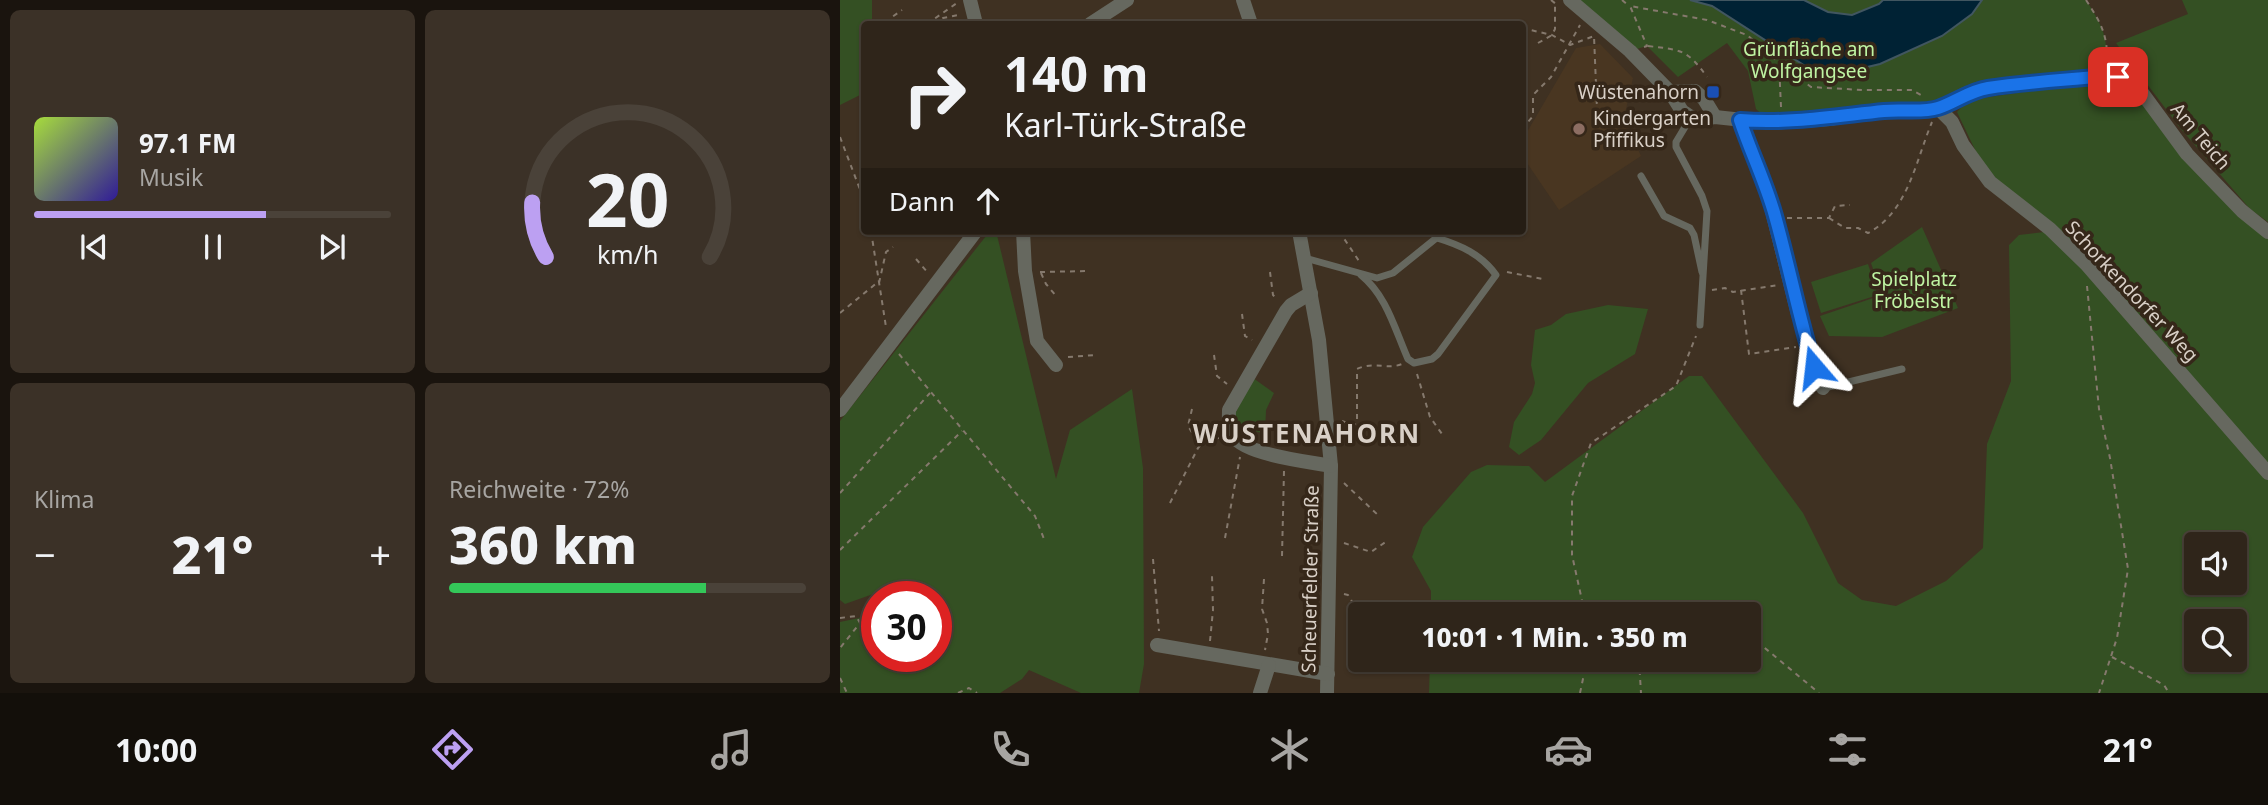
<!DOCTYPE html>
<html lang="de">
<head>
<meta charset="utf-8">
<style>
	body { margin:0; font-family:"Noto Sans",sans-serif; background:#3b3127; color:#f1f3f6; height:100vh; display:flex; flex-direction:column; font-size:26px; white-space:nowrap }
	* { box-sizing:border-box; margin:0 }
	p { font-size:23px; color:#a7a5a2 }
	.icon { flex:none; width:38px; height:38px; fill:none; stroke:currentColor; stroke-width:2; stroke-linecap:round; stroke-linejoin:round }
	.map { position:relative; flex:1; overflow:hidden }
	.sheet { display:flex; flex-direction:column; gap:10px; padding:10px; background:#1a140e; width:840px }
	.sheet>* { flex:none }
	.hud { position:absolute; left:21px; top:21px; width:665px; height:214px; border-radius:7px; box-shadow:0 2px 5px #0004,0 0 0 2px #4a4239; background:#2f251a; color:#f1f3f6; overflow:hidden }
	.fabs { position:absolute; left:1344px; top:532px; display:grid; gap:14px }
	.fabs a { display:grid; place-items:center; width:63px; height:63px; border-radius:7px; background:#2f251a; box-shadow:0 2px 5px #0004,0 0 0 2px #4a4239; font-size:35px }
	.speed { position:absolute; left:21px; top:581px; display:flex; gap:14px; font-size:35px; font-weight:700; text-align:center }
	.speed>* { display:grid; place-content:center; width:91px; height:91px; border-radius:50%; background:#2f251a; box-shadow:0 2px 5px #0004,0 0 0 2px #4a4239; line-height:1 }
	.speed .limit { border:10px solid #d22; background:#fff; color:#111 }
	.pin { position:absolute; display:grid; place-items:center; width:60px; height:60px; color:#fff; margin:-30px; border-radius:14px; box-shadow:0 4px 10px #0006 }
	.me { position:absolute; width:77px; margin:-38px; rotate:343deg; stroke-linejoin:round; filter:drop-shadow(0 0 5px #0008) }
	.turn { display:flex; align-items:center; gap:24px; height:147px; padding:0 28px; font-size:32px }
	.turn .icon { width:91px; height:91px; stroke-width:2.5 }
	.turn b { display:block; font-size:49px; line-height:60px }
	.then { display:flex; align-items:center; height:66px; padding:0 28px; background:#0003; gap:14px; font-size:26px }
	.big { font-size:52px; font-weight:800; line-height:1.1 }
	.sheet .widget { flex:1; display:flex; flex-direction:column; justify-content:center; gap:10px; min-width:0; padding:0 24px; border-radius:10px; background:#3b3127 }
	.sheet .dial { align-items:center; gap:0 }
	.dial svg { height:182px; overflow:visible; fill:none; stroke:#4a4239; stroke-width:7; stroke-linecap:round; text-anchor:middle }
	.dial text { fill:#f1f3f6; stroke:none }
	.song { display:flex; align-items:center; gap:21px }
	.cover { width:84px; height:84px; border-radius:10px; background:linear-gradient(135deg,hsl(80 70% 55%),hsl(250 70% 35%)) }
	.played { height:7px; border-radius:4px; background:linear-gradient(90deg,#bca0f2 65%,#4a4239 65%) }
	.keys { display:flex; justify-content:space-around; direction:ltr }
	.heat { display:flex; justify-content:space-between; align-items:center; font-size:38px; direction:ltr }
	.charge { height:10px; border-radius:5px; background:linear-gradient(90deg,#34c759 72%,#4a4239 0) }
	.sheet .tiles { flex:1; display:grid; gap:10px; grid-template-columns:repeat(2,1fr) }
	.trip { position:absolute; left:508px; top:602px; width:413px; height:70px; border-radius:7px; background:#2f251a; box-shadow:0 2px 5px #0004,0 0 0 2px #4a4239; font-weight:800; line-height:70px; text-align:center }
	.tab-bar { display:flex; height:112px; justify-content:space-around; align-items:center; background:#130f0a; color:#a7a5a2 }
	.tab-bar .icon { width:49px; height:49px }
	.tab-bar .on { color:#bca0f2 }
	.tab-bar b { font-size:32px; color:#f1f3f6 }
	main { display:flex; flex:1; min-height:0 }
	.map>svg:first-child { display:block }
</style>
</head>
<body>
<main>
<section class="sheet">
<div class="tiles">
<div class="widget">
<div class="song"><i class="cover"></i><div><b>97.1 FM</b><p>Musik</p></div></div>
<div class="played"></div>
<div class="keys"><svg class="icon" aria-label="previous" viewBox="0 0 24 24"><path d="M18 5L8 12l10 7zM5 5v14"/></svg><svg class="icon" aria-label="pause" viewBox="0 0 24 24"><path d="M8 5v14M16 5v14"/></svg><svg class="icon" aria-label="next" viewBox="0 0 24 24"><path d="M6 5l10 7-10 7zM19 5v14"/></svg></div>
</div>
<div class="widget dial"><svg viewBox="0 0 100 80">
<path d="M14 69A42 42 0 1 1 86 69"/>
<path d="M14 69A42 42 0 0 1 8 45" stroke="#bca0f2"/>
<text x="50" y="56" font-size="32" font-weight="700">20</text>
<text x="50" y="72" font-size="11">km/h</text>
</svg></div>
<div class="widget"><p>Klima</p>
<div class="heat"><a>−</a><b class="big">21°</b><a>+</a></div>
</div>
<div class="widget"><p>Reichweite · 72%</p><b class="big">360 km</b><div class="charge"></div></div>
</div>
</section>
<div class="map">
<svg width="1428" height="693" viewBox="0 0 1428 693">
	<rect width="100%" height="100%" fill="#3f3122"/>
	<polygon fill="#493621" points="760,44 793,78 784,118 801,156 719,210 683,157 683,139 736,48"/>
	<g fill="#345023" fill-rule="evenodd">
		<polygon points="0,0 32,0 32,24 24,24 24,93 0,105"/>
		<path d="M730 0H1246C1266 31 1268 39 1266 76L1145 88 1098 108 931 123 916 109 908 71 887 43 838 77 807 46 790 51Z"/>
		<polygon points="1342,0 1428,0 1428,222 1410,209 1341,129 1276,43 1348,14"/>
		<polygon points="1259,81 1289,88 1400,215 1428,239 1428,465 1162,186 1139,158 1117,112 1128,100"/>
		<polygon points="1082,227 1118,308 1042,337 989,336 980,316 1042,295 1031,263"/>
		<polygon points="150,231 156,231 216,479 230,430 292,389 303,468 304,664 299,693 241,693 189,670 182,679 160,693 0,693 0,622 19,618 37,602 37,656 96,656 96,597 43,597 53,587 5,604 0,600 0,421"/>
		<path d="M1204 232 1242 264 1428 473V693H589L590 660H908V614H591V591L572 557 583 527 631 472 647 465 689 466 705 482 849 376H862L963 513 998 583 1022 600 1056 606 1106 581 1143 548 1147 444 1171 381 1169 245 1179 235ZM1356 544H1395V583H1356ZM1356 621H1395V660H1356Z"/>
		<polygon points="1028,264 1038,295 981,313 971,282"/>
		<polygon points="768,305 808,309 795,354 748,383 701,440 679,455 669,447 674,422 692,394 695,383 691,365 695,330 711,325 726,314"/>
		<polygon points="413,378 434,393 426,410 425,434 398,426 394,416"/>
	</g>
	<polygon fill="#002234" stroke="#415660" stroke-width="2" points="850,0 964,0 988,12 1012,15 1039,4 1043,0 1142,0 1132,14 1102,36 1040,64 1002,73 976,73 872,6"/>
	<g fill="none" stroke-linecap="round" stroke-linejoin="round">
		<g stroke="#85796d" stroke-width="2" stroke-dasharray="5 5" stroke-linecap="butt">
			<polyline points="711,0 716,4"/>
			<polyline points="782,0 789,6"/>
			<path d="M1246 0C1261 23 1268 35 1267 63"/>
			<polyline points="57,24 52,17 62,10"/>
			<polyline points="87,24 117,3"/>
			<polyline points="94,24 103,18 118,15"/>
			<polyline points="682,28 712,35 730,45 754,36 757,109"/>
			<polyline points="698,43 712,35 715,29 715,5"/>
			<path d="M808 46C841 50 847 49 867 77"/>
			<polyline points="804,47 807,46 790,6 867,20 907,35 938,62"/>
			<polyline points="941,107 939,63 971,87 1022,90 1072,90 1081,95"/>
			<polyline points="682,129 693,116 693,95 711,77 740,25"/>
			<polyline points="0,137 24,200"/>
			<polyline points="947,218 989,218 995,206 1010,205"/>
			<path d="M989 218 1005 228H1018L1028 233C1068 212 1076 160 1092 122"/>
			<polyline points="31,231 46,327"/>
			<polyline points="499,231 521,264"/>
			<polyline points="76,259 89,274"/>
			<polyline points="200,272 250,271"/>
			<polyline points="430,272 433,295 437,299"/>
			<polyline points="667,272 703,279"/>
			<polyline points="201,273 206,284 217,297"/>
			<polyline points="39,283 46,252 53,247"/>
			<polyline points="1247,286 1259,409 1270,458 1288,569 1277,638 1259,693"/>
			<polyline points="872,290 885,288 893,292 938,285"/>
			<polyline points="901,290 909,354 956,347"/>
			<polyline points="0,313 38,282"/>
			<polyline points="402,314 405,336 412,340"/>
			<polyline points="59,354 195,516 204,539"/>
			<polyline points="374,355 377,376 387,384"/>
			<polyline points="228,357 255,355"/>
			<polyline points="577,374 590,417 602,434"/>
			<polyline points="352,409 348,426 355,437 365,440 379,438"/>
			<path d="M502 421 514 425 517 422V369C534 361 548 370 562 364"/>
			<polyline points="504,483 539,516"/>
			<polyline points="0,493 90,393"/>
			<polyline points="330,503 358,448 365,440"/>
			<polyline points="385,538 400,457"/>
			<polyline points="504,543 531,552 547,541"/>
			<polyline points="0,550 122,431"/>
			<polyline points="442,556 444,471"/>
			<polyline points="313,559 319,631"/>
			<polyline points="424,579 422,609 427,623 428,634 425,650"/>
			<polyline points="504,594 508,595 520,614"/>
			<polyline points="745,614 732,555 732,496 751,443 836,386 856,336"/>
			<polyline points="0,618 16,616 20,623 0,648"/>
			<polyline points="908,639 914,639 979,693"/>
			<polyline points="370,641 373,610 372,576"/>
			<polyline points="1272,657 1324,685 1329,693"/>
			<polyline points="799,660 801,693"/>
			<polyline points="0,678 7,693"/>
			<polyline points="118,693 129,688 137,693"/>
			<polyline points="740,693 747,660"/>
		</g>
		<g stroke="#66685f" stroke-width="7">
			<polyline points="851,117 836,142 836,147 862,196 867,211 860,325"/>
			<polyline points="801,176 824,216 850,228 854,235 862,272"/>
			<polyline points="465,258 537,278 553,273 605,231"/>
			<path d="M521 275C547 296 555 330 568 359L574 363 592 359 598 354 656 275C641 254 620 245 597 238"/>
			<polyline points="984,388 1062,369"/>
		</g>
		<g stroke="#66685f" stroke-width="14">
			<polyline points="130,0 136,24"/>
			<polyline points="403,0 411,24"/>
			<path d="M730 0 790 51 830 92 842 111 851 117 861 120 875 117 931 123 989 119 1046 110 1087 109 1098 108 1125 94 1145 88 1266 76C1280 78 1289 81 1300 90L1347 154 1402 211 1428 232"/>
			<polyline points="250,24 287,0"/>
			<polyline points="830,92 855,91 864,99 875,117"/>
			<polyline points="1098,108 1112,122 1123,145 1150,182 1210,229 1246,264 1428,473"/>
			<polyline points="900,120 926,187 958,314 983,388"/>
			<polyline points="183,231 185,271 197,341 216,365"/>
			<polyline points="459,231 479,340 491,466 487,693"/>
			<path d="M471 293 451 305 446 311 389 410C389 418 388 426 391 433 401 455 467 461 491 466"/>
			<polyline points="0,410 136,231"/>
			<polyline points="317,645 488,674"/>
			<polyline points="420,693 429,665"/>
		</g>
	</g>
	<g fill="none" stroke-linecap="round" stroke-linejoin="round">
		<g stroke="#114b97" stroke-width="18">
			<path id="route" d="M974 367C959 317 949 266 935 216 926 183 911 153 900 120 949 124 995 116 1044 111 1062 109 1082 113 1098 108 1116 102 1129 91 1148 88 1187 82 1227 80 1266 76L1278 77"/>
		</g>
		<use href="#route" stroke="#1a73e8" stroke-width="12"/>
	</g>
	<rect fill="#1a4fb4" stroke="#352719" stroke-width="2.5" x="866" y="85" width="14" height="14" rx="3.5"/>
	<circle fill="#8d6e63" stroke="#352719" stroke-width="2.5" cx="739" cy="129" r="7"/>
	<g text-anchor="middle" stroke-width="7" stroke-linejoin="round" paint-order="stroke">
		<g font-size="19" fill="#bff4a3" stroke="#352719">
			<text x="969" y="56">Grünfläche am<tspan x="969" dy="22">Wolfgangsee</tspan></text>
			<text x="1074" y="286">Spielplatz<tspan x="1074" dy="22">Fröbelstr</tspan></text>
		</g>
		<g font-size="19" fill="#d9d0c7" stroke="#352719" text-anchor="end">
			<text x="859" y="99">Wüstenahorn</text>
			<text x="753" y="125" text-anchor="start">Kindergarten<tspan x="753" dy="22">Pfiffikus</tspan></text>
		</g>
		<g font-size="19" fill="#d9d0c7" stroke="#352719">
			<text transform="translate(1361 136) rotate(50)" y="7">Am Teich</text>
			<text transform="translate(1292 291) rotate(47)" y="7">Schorkendorfer Weg</text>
			<text transform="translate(470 579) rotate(-89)" y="7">Scheuerfelder Straße</text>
		</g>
		<g font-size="26" font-weight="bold" letter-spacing="2" fill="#d9d0c7" stroke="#352719">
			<text x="467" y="443">WÜSTENAHORN</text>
		</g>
	</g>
</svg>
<div class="fabs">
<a><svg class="icon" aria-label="sound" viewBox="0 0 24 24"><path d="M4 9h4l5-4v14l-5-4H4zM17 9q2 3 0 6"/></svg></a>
<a><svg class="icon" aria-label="search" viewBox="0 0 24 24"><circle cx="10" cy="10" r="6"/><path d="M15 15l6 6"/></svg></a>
</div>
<div class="speed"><div class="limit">30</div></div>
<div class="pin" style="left:1278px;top:77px;background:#d93025"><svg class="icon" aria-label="arrive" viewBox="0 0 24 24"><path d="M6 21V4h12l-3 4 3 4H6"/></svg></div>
<svg class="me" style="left:974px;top:367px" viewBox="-20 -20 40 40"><path d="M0-17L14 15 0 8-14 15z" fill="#1a73e8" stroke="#fff" stroke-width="4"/></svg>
<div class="trip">10:01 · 1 Min. · 350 m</div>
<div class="hud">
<div class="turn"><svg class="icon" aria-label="right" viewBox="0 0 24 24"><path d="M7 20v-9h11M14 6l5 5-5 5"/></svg><div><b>140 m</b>Karl-Türk-Straße</div></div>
<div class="then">Dann<svg class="icon" aria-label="ahead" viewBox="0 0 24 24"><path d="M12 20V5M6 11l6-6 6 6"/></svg></div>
</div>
</div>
</main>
<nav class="tab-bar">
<b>10:00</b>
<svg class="icon on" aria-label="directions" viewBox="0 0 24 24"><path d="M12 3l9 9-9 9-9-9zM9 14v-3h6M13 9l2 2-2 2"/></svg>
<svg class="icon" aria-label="music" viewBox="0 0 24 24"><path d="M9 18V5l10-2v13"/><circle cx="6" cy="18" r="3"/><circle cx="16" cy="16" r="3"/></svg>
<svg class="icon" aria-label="phone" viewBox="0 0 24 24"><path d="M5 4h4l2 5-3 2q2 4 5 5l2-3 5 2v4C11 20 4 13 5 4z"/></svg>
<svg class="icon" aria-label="climate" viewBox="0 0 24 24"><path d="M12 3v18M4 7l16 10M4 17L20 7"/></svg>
<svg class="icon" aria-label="car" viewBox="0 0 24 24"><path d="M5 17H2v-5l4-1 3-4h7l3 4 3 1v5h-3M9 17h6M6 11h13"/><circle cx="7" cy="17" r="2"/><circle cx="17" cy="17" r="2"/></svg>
<svg class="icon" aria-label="filters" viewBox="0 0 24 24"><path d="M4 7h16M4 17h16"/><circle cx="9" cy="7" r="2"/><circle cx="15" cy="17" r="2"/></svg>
<b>21°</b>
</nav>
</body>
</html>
